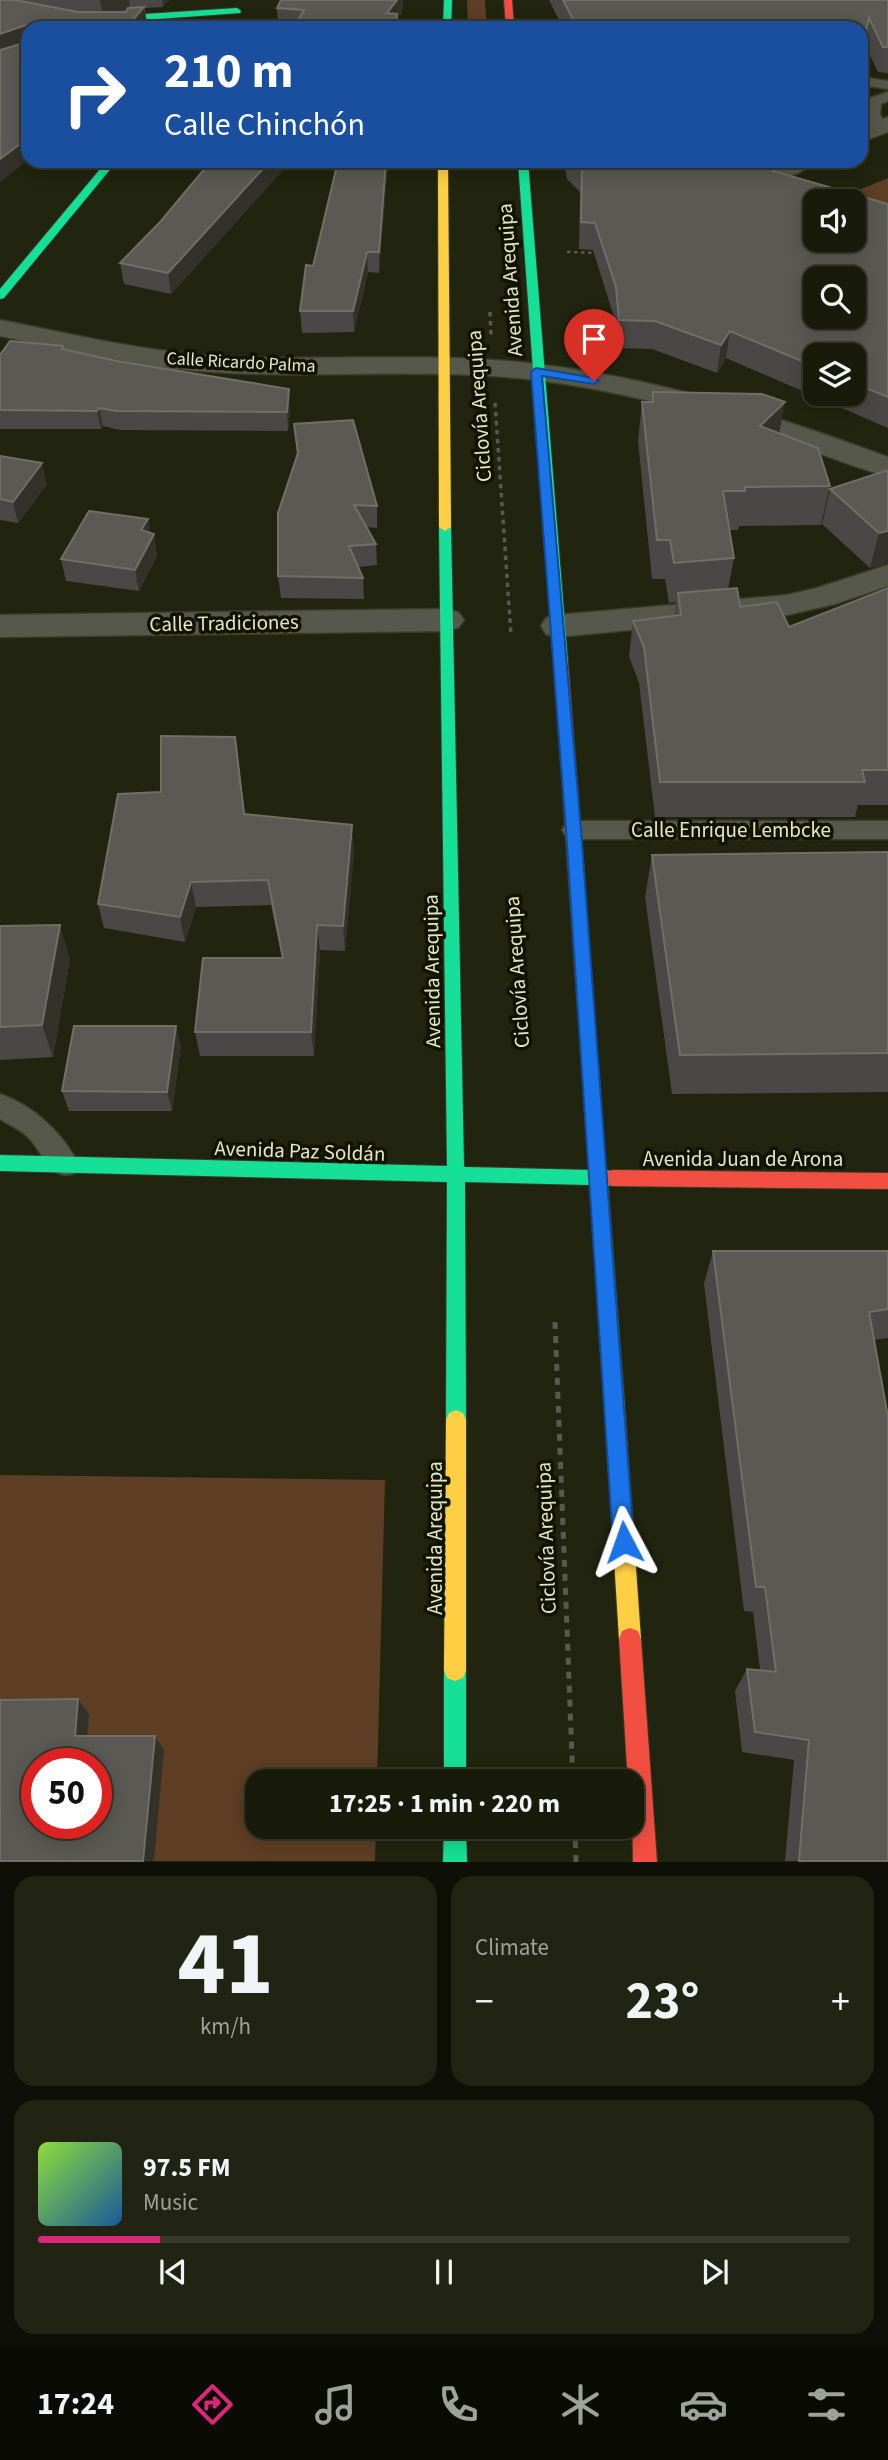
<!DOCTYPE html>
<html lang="en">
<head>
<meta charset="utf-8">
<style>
	body { margin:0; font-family:"Source Sans 3",sans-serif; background:#222413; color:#f1f3f6; height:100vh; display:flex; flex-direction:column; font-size:26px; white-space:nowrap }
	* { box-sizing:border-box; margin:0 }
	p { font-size:23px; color:#9fa19c }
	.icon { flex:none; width:38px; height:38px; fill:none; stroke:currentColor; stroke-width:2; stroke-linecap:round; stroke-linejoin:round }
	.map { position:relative; height:1862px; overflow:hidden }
	.panel { display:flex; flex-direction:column; gap:14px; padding:14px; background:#0e0f06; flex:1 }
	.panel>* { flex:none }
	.guide { position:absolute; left:21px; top:21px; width:847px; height:147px; border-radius:21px; box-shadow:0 4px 18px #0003,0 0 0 2px #37392b; background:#1a4fa0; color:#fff; overflow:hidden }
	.buttons { position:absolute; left:803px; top:189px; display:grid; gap:14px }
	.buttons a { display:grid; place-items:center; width:63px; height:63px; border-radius:14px; background:#191b0a; box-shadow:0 4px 18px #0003,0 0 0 2px #37392b; font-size:35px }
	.speed { position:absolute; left:21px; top:1748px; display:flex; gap:14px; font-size:35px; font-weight:700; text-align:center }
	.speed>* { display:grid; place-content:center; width:91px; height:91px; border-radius:50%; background:#191b0a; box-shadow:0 4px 18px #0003,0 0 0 2px #37392b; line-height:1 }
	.speed .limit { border:10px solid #d22; background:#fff; color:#111 }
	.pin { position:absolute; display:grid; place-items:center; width:60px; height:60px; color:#fff; margin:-72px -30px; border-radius:50% 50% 50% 0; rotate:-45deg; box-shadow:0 0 7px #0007 }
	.pin .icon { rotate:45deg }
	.me { position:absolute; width:77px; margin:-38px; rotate:356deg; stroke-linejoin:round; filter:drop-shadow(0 0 5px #0008) }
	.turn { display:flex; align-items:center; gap:24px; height:147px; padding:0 28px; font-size:32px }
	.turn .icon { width:91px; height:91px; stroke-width:2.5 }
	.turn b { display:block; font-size:49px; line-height:60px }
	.big { font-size:52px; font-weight:700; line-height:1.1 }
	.panel .widget { flex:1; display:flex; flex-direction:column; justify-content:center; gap:10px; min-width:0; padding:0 24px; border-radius:21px; background:#222413 }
	.panel .dial { align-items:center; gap:0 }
	.dial b { font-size:91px; line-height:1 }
	.song { display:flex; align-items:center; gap:21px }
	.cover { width:84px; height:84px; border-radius:10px; background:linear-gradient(135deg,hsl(90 70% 55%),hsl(210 70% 35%)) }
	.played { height:7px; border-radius:4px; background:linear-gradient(90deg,#db2777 15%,#37392b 15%) }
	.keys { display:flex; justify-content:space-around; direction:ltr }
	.heat { display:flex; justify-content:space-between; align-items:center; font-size:38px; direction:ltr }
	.panel .tiles { flex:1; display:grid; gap:14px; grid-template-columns:1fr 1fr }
	.widget:last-child { grid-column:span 2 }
	.trip { position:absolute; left:245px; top:1769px; width:399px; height:70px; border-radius:21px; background:#191b0a; box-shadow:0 4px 18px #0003,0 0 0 2px #37392b; font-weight:700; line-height:70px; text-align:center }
	.menu { display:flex; height:112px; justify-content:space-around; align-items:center; background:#0a0b04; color:#9fa19c }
	.menu .icon { width:49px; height:49px }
	.menu .active { color:#db2777 }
	.menu b { font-size:32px; color:#f1f3f6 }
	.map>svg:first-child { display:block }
</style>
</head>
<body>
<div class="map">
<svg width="888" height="1862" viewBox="0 0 888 1862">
	<rect width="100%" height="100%" fill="#21240e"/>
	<g fill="#5e3e24" fill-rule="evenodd">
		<polygon points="467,0 485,0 487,28 468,28"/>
		<polygon points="888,178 888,212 849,194 852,193"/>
		<path d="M0 1475 385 1480 377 1781 257 1782V1827H376L375 1861H0ZM37 1764H96V1824H37Z"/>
	</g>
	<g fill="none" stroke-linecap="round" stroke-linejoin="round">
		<g stroke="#3a3e29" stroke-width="3">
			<g id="lane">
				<polygon points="861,77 888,81 888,89 861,85"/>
				<path d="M888 92V101L881 104 880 114 886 128 884 131H874C867 120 863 110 870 98Z"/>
				<polygon points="574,821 888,821 888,839 574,839 566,836 562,830 566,824"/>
				<path d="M0 1094C34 1106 63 1133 79 1165L75 1173C51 1182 43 1153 29 1138 22 1130 9 1125 0 1119Z"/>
			</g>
		</g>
		<g stroke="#3a3e29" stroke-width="3">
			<g id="street">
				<polygon points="888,117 888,132 861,142 861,127"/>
				<path d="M783 161H814C805 173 780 181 767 178L763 173 767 168Z"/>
				<path d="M0 320C71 334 141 351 214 356 321 362 429 351 536 364 657 378 774 415 888 457V476C847 466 808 448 768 434 693 410 615 390 536 380 429 367 321 379 214 372 141 368 71 350 0 336Z"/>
				<polygon points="888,565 888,586 835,604 787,615 557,637 546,634 541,626 546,618 557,615 787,595 817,588"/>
				<polygon points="448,609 459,613 464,620 459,627 448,631 0,637 0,615"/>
			</g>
		</g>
		<g stroke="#3a3e29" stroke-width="2">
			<g id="fast">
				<polygon points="444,0 452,0 451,28 443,28"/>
				<polygon points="237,8 241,11 240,13 130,21 101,28 87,28 130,15"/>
				<polygon points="107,161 117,161 4,298 0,299 0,289"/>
				<polygon points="518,161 528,161 568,663 561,668 554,663"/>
				<polygon points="445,523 451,527 464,1167 589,1170 569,885 572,881 582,881 606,1170 618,1173 621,1178 618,1183 608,1186 624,1398 621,1405 614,1407 607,1405 604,1398 590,1185 465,1182 466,1420 463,1427 456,1430 449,1427 446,1420 447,1182 0,1171 0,1155 447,1166 439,527"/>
				<polygon points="455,1659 463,1662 466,1670 466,1782 444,1782 444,1670 447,1662"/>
				<polygon points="444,1827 466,1827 467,1862 443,1862"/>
			</g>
		</g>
		<g stroke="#3a3e29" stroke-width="2">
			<g id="slow">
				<polygon points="438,161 448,161 451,527 445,531 439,527"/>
				<polygon points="614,1389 621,1391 624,1398 641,1639 638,1647 630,1650 622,1647 619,1639 604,1398 607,1391"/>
				<polygon points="456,1410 463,1413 466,1420 466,1670 463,1678 455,1681 447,1678 444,1670 446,1420 449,1413"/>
			</g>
		</g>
		<g stroke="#3a3e29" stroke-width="2">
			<g id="jam">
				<polygon points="504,0 512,0 514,28 506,28"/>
				<polygon points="561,658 568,663 585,885 577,891 569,885 554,663"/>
				<polygon points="612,1170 888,1173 888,1189 612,1186 606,1183 603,1178 606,1173"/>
				<polygon points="630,1628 638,1631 641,1639 657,1862 633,1862 632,1782 628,1782 619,1639 622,1631"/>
			</g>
		</g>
		<polyline stroke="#585a4d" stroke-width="2.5" stroke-dasharray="3.5 3.5" stroke-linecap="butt" points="567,252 597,253"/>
		<g stroke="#585a4d" stroke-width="3.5" stroke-dasharray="4.5 4.5" stroke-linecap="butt">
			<polyline points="490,312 491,335"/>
			<polyline points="495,403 511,635"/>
		</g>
		<g stroke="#585a4d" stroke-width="5" stroke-dasharray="7 7" stroke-linecap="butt">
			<polyline points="555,1322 573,1782"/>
			<polyline points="575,1827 576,1862"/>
		</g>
		<use href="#lane" fill="#56584b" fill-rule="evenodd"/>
		<use href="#street" fill="#56584b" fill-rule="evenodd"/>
		<use href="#fast" fill="#16e098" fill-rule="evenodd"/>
		<use href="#slow" fill="#ffcf43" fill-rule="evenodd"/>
		<use href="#jam" fill="#f24e42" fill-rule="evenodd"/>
	</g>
	<g fill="#494846" fill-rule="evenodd">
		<polygon points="0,0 169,0 163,7 145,8 147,25 145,28 28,28"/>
		<polygon points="281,0 403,0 402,13 397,19 397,28 278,27 277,8"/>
		<polygon points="549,0 888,0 888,73 878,72 864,43 861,56 861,28 563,28"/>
		<polygon points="196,161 289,161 280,173 171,294 124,284 120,263 161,221 208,164 196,162"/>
		<polygon points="388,161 379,273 368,272 354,332 302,333 300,311 313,266"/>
		<path d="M564 161H767L773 171 888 204V428L726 358 717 373 652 349 616 348 613 314 593 250 579 249 580 192 567 179ZM816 355H854V394H816Z"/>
		<polygon points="63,346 64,350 290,408 288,431 120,430 103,426 101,429 0,429 0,355"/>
		<polygon points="653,392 779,433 830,486 821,525 739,526 738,530 729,530 734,558 728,589 740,607 789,627 888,588 888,805 858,805 855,817 655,817 639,683 629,656 633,621 674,616 676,602 669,603 665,579 652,579 638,441 642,402 651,402"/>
		<polygon points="294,424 377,506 377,528 366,527 376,544 377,565 358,567 363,578 364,599 281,598 278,576 297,456"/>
		<polygon points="0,456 47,484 18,523 0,520"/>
		<polygon points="888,470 888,563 870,568 822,524 830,489"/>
		<polygon points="148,519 150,533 154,534 157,556 139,591 66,581 61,559"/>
		<polygon points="235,737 245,814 354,850 345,951 320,950 314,1056 200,1056 195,1032 282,958 271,905 196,907 185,942 104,928 98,904 161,792"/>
		<polygon points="888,852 888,1092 672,1094 645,897 652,855"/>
		<polygon points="0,926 70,959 53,1057 0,1060"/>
		<polygon points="181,1045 172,1111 69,1111 62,1091"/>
		<polygon points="713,1251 888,1251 888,1338 874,1340 888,1861 785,1861 794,1760 742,1752 735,1691 747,1669 760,1670 753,1612 744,1611 704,1284"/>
	</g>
	<g fill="#32322a">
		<polygon points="100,0 129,0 130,9 103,16"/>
		<polygon points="162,0 169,0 163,7"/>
		<polygon points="397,0 403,0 402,13 397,19 397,28 396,28 387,13"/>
		<polygon points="144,7 147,25 145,28 126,28"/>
		<polygon points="869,18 864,43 861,56 861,50"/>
		<polygon points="26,25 28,44 0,54 0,34"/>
		<polygon points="28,138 28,160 0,182 0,159"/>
		<polygon points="270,161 289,161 280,173 171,294 168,273"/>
		<polygon points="386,161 388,161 379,273 379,252"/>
		<polygon points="367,252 368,272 354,332 353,311"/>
		<polygon points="730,331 726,358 717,373 721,345"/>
		<polygon points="289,389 290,408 288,431 287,412"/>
		<polygon points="785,402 778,440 760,426"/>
		<polygon points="99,408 103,426 101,429 97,411"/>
		<polygon points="42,463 47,484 18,523 13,502"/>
		<polygon points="148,519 151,539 154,534 157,556 139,591 135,570 141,530"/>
		<polygon points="888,531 888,563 870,568 879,533"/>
		<polygon points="352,825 354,850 345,951 343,926"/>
		<polygon points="191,882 196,907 185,942 180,917"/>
		<polygon points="60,925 70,959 53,1057 42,1025"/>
		<polygon points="317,925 320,950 314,1056 311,1032"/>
		<polygon points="176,1026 181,1045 172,1111 167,1092"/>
		<polygon points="78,1699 89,1714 86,1750 75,1736"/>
		<polygon points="155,1736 164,1750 154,1861 143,1861"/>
	</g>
	<g fill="#5a5954" stroke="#6f7065" stroke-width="2" fill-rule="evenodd">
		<polygon points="0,0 15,0 78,12 126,12 128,8 144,7 126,28 28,28 28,138 0,159 0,50 27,42 26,25 0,34"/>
		<polygon points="281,0 397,0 387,13 397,14 396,28 294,28 304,10 277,8"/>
		<polygon points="563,0 888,0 888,47 883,47 869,18 861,50 861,28 577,27"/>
		<polygon points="211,161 270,161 168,273 120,263 161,221"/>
		<polygon points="338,161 386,161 379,252 367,252 353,311 300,311 306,265 313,266"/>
		<path d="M577 161H767L773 171 888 204V397L854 383V355H816V367L730 331 721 345 655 321 619 320 616 287 595 223 581 222 582 165ZM816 201H854V240H816ZM816 278H854V317H816Z"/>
		<polygon points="10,341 63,346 62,349 117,361 289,389 287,412 117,411 99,408 97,411 0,410 0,355"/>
		<polygon points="653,392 762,394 785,402 760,426 818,448 830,486 745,487 745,491 723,491 734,558 674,563 670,540 657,540 642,402 653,402"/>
		<polygon points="353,420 377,506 354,505 376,544 349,546 363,578 278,576 278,513 298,453 294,424"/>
		<polygon points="0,456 42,463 13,502 0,499"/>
		<polygon points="888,470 888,531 879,533 830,489"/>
		<polygon points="89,511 148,519 141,530 154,534 135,570 61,559"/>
		<polygon points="737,588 740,607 777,602 789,627 888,588 888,770 862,770 865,782 660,782 644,647 633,621 681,615 678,593"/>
		<polygon points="161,736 235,737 244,814 352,825 343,926 317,925 311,1032 195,1032 203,958 283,958 268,880 191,882 180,917 98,904 118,794 161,792"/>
		<polygon points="888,852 888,1053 680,1055 652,855"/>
		<polygon points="60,925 42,1025 0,1027 0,926"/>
		<polygon points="74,1026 176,1026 167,1092 62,1091"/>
		<polygon points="713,1251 888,1251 888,1309 869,1312 888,1417 888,1861 799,1861 809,1740 755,1732 747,1669 776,1672 765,1587 756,1587"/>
		<path d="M78 1699 75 1736H155L143 1861H0V1700ZM37 1764H96V1824H37Z"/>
	</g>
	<polygon fill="#1a73e8" stroke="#114b97" stroke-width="2" points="536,368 594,378 599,381 594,384 542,376 581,830 634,1542 631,1549 624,1552 616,1549 613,1542 566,830 531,372"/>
	<g text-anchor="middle" stroke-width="7" stroke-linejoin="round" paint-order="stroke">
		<g font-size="18" fill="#e2e8c3" stroke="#121400">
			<text transform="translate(241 362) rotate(3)" y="6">Calle Ricardo Palma</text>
		</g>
		<g font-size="21" fill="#e2e8c3" stroke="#121400">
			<text transform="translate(510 280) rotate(-94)" y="7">Avenida Arequipa</text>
			<text transform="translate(479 406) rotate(-94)" y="7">Ciclovía Arequipa</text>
			<text transform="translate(224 623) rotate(-1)" y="7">Calle Tradiciones</text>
			<text x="731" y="837">Calle Enrique Lembcke</text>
			<text transform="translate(432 971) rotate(-91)" y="7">Avenida Arequipa</text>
			<text transform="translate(517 972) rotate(-94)" y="7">Ciclovía Arequipa</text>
			<text transform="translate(300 1151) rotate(2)" y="7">Avenida Paz Soldán</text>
			<text x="743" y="1166">Avenida Juan de Arona</text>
			<text transform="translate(435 1538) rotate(-90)" y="7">Avenida Arequipa</text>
			<text transform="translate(546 1538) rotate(-92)" y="7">Ciclovía Arequipa</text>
		</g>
	</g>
</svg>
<div class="buttons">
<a><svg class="icon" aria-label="sound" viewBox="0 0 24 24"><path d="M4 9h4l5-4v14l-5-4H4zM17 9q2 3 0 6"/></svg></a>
<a><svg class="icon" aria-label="search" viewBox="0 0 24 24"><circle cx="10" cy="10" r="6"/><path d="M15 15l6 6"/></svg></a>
<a><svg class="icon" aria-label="layers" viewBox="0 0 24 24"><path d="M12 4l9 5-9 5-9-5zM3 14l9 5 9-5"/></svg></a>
</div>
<div class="speed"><div class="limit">50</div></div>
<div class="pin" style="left:594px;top:381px;background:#d93025"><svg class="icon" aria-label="arrive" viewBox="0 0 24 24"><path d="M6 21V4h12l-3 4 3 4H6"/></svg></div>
<svg class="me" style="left:624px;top:1542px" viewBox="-20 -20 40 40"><path d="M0-17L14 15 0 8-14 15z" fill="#1a73e8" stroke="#fff" stroke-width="4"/></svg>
<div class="trip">17:25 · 1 min · 220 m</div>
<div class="guide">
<div class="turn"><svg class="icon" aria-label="right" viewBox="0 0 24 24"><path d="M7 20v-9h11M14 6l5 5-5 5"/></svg><div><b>210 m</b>Calle Chinchón</div></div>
</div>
</div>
<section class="panel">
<div class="tiles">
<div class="widget dial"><b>41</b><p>km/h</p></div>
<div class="widget"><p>Climate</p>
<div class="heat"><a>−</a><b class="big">23°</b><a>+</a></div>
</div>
<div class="widget">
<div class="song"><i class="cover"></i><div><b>97.5 FM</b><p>Music</p></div></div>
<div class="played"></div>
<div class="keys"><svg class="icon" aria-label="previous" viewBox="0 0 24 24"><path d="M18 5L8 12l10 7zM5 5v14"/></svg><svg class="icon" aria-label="pause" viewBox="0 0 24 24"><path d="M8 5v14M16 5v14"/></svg><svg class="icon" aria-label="next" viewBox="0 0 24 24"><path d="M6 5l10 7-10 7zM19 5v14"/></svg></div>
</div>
</div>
</section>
<nav class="menu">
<b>17:24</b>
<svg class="icon active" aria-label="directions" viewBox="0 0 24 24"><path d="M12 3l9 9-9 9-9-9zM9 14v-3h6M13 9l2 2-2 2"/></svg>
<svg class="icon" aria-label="music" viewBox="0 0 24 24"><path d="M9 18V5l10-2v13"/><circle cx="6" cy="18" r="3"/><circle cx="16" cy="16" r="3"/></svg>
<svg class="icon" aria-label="phone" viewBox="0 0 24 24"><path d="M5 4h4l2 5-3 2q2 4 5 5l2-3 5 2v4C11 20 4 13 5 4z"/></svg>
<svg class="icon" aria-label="climate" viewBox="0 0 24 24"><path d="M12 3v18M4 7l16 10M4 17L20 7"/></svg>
<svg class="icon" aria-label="car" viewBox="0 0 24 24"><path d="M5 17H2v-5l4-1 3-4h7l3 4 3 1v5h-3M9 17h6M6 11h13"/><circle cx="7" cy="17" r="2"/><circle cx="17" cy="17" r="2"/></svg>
<svg class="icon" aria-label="filters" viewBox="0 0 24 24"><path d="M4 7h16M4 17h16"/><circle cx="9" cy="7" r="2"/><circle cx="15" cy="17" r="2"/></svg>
</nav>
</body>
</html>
